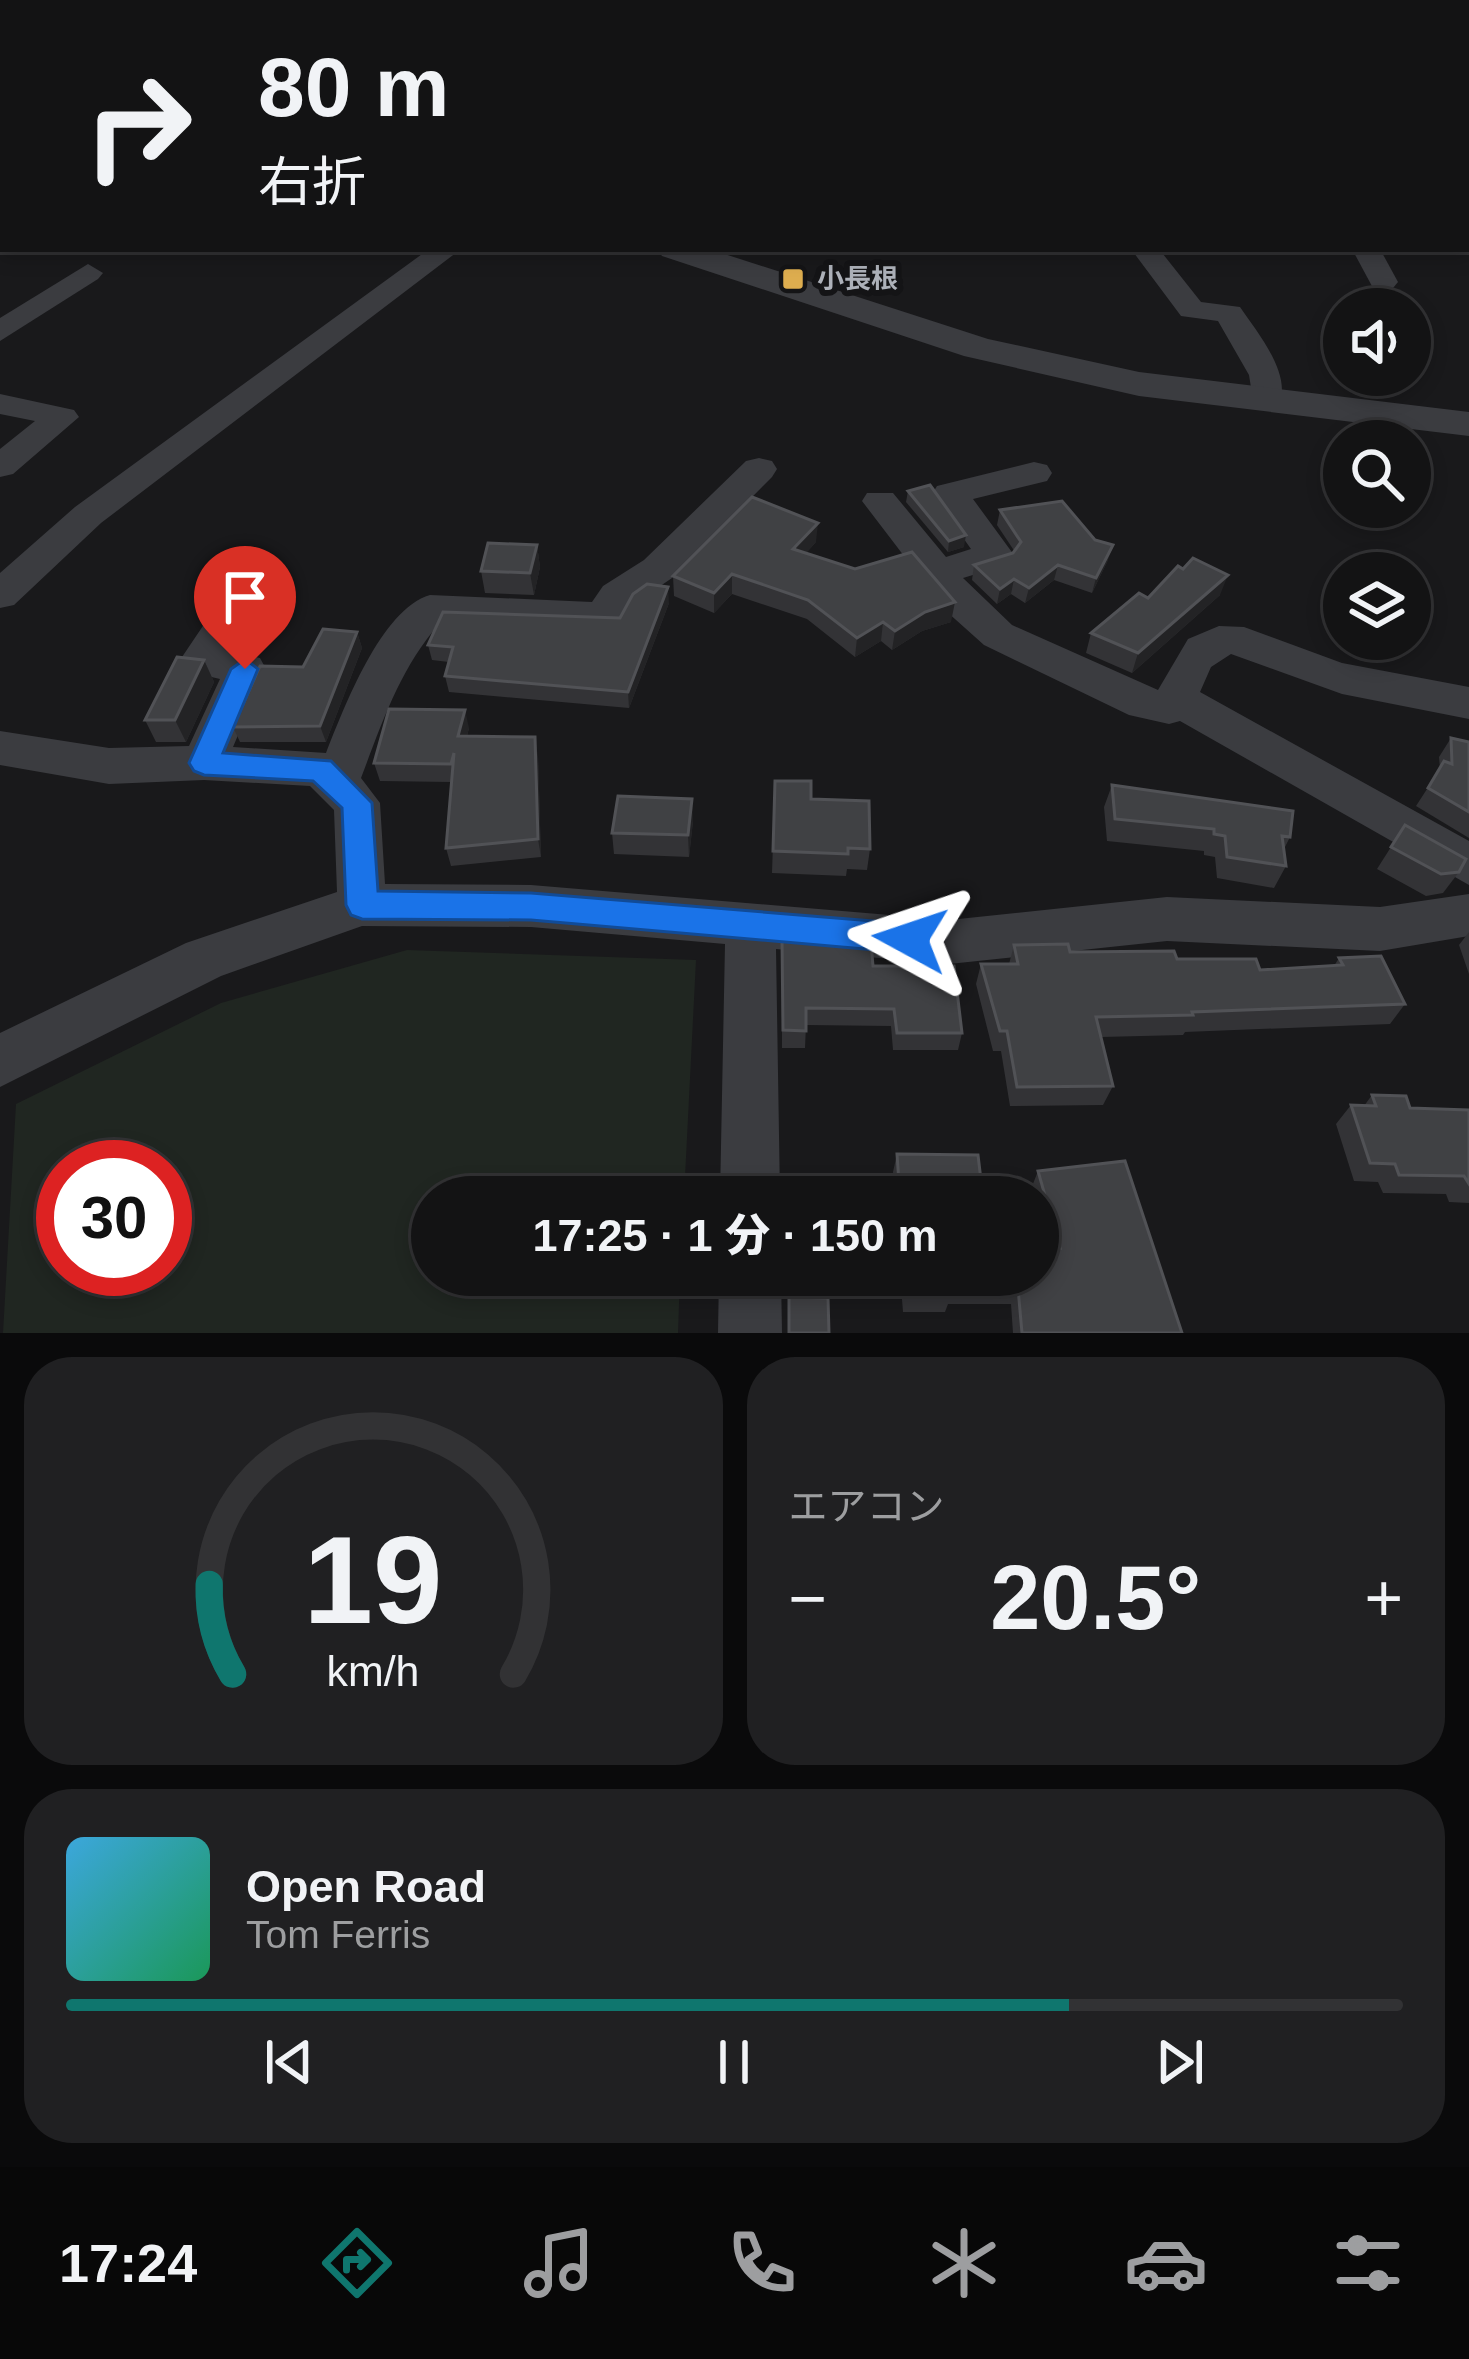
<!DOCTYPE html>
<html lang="ja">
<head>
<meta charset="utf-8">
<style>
	body { margin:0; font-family:Arial,"Noto Sans JP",sans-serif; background:#202022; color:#f1f3f6; height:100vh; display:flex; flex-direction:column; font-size:45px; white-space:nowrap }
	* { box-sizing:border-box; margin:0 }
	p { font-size:39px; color:#9d9ea0 }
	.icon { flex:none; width:66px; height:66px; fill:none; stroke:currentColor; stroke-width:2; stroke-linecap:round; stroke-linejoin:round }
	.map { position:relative; height:1333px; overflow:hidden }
	.details { display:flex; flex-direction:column; gap:24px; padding:24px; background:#0a0a0b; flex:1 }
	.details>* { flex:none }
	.top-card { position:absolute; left:0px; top:0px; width:1470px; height:252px; box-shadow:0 6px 18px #0003,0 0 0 3px #323234; background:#131314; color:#f1f3f6; overflow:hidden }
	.buttons { position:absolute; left:1323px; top:288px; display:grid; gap:24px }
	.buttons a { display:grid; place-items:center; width:108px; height:108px; border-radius:50%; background:#131314; box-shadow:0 6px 18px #0003,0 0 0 3px #323234; font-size:60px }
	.speed { position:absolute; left:36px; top:1140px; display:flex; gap:24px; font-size:60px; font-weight:700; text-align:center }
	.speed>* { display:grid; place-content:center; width:156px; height:156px; border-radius:50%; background:#131314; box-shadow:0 6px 18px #0003,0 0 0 3px #323234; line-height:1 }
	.speed .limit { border:18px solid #d22; background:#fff; color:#111 }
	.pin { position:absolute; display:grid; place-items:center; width:102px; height:102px; color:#fff; margin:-123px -51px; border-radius:50% 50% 50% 0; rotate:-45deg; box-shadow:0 0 12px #0007 }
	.pin .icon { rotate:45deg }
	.me { position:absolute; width:132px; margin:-66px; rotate:275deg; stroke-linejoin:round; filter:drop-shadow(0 0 9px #0008) }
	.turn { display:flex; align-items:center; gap:42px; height:252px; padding:0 60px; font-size:54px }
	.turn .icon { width:156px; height:156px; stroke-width:2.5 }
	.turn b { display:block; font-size:84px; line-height:102px }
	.big { font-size:90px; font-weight:800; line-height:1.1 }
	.details .card { flex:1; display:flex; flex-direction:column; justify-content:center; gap:18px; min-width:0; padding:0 42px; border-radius:48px; background:#202022 }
	.details .dial { align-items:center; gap:0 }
	.dial svg { height:312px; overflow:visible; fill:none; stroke:#323234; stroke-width:7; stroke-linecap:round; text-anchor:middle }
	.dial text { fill:#f1f3f6; stroke:none }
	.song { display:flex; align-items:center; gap:36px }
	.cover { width:144px; height:144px; border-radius:18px; background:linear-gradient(135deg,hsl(200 70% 55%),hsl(150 70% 35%)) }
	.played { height:12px; border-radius:6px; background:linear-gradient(90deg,#0f766e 75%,#323234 75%) }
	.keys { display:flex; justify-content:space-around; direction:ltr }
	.heat { display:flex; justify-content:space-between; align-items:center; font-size:66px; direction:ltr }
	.details .tiles { flex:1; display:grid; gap:24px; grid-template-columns:1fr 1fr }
	.card:last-child { grid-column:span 2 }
	.trip { position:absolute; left:411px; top:1176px; width:648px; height:120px; border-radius:60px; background:#131314; box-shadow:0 6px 18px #0003,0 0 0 3px #323234; font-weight:800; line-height:120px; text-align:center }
	.tab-bar { display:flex; height:192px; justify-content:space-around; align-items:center; background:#080808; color:#9d9ea0 }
	.tab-bar .icon { width:84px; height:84px }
	.tab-bar .selected { color:#0f766e }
	.tab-bar b { font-size:54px; color:#f1f3f6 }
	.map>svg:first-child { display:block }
</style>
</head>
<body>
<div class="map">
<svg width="1469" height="1333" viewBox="0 0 1469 1333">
	<rect width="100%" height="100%" fill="#19191b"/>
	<path fill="#202621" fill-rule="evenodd" d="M407 950 696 960 684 1197H432V1275H680L678 1333H3L16 1104 221 1003ZM63 1167H165V1269H63Z"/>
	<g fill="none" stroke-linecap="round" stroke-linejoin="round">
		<g fill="#3b3c40" fill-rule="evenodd">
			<rect x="90" y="0" width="20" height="3"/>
			<polygon points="667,0 702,0 704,3 669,3"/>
			<polygon points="1197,0 1221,0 1223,3 1199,3"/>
			<polygon points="1420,0 1449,0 1451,3 1422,3"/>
			<polygon points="0,14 3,14 0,28"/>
			<polygon points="1467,77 1469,78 1469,92 1467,91"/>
			<rect x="0" y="92" width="3" height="14"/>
			<rect x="1467" y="132" width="2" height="15"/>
			<rect x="1467" y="216" width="2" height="16"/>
			<polygon points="429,249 461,249 101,523 14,605 0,608 0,573 75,507"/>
			<path d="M1131 249H1159L1201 302 1240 307C1257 332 1294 376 1278 406H1254L1249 375 1218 321 1181 316Z"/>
			<polygon points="1352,249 1380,249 1398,282 1393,288 1373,288"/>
			<polygon points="88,264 103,273 98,279 0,341 0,318"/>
			<polygon points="0,394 74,410 79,417 13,474 0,477 0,449 35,421 0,414"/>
			<path d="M759 458 772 461 777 469 772 477 672 578 631 606 617 626 603 630 440 623C400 668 382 723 361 778L380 803 385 884 531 885 949 920 1167 897 1380 907 1469 894V936L1380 951 1167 941 949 964 776 949 780 1197H720L725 944 531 927 362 926 221 976 0 1087V1033L186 943 337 892 334 810 310 786 204 780 109 784 0 765V731L109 748 189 746 220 679 186 671 180 660 215 608 229 604 243 608 249 618 229 651 260 658 266 669 233 747 326 753C344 708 381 609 430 595L592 602 603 586 644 560 746 461Z"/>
			<polygon points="1034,462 1047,465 1052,473 1047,481 973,499 1014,555 1009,564 963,578 1012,625 1158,690 1188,639 1219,626 1244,627 1342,663 1469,687 1469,719 1342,694 1231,654 1211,667 1200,692 1469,841 1469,885 1180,721 1169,724 1129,715 984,645 946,611 862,501 867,493 893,493 946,557 971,549 932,494 937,486"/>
			<polygon points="719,1275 781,1275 782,1333 718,1333"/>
		</g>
		<g fill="#3b3c40" fill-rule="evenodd">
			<rect x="0" y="176" width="3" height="20"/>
			<polygon points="657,249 709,249 988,339 1139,372 1469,412 1469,436 1139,396 964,356 662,256"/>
		</g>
	</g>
	<g fill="#333336">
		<polygon points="941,0 1173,0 1176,3 941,3"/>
		<polygon points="1438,0 1469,0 1469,40 1467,40 1467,3 1437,3"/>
		<polygon points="908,491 964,547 948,552 906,502"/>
		<polygon points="1000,510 1108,560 1092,593 1054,580 1025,603 1011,594 997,604 972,580 974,565 1015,552 997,525"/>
		<polygon points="816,542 806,553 951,622 922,631 892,650 881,641 855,657 807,619 732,594 714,613 674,596 673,576"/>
		<polygon points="537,545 540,567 534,595 485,593 481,571"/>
		<polygon points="1220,595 1132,673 1086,653 1091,633 1148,598"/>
		<polygon points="669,603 629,708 449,692 445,676 449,662 432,660 428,645 620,618"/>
		<polygon points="357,632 362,648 326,742 240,742 233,727 303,667"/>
		<polygon points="204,660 214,682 186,742 156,742 145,720"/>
		<polygon points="469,728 467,736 538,756 541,857 451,866 446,848 451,782 380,781 374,763"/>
		<polygon points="1451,738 1469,742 1469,838 1416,806 1440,769 1439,757"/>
		<polygon points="775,781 811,799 870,849 867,870 847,869 846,876 772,873"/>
		<polygon points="1112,785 1290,837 1284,849 1286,866 1274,888 1217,878 1215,857 1204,855 1204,851 1107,841 1104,807"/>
		<polygon points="693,821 689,857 614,854 612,833"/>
		<polygon points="1405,825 1459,872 1443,893 1426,896 1377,869"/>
		<polygon points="1469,932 1469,974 1459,945"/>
		<polygon points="782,938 873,966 962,1033 958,1050 893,1050 891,1026 806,1025 805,1048 782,1048"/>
		<polygon points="1014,945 1070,952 1177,959 1260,970 1334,966 1339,958 1405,1004 1390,1024 1185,1032 1183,1035 1101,1037 1113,1086 1103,1105 1010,1106 1001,1051 993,1051 976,984 981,964 1009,964"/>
		<polygon points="1372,1095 1410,1108 1469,1110 1469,1203 1449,1202 1446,1194 1383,1193 1378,1182 1354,1181 1336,1124 1351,1105 1364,1106"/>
		<polygon points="897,1154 983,1197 895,1197 893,1172"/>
		<polygon points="1038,1171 1182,1333 1013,1333 1011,1304 948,1304 945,1312 903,1312 900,1275 1038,1275 1046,1247 1038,1216 1038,1197 1033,1197 1031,1189"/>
	</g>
	<g fill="#232325">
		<polygon points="818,523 816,542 792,569 793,549"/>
		<polygon points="966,535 964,547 948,552 949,541"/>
		<polygon points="537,545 540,567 534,595 530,573"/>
		<polygon points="1113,545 1108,560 1092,593 1096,578"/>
		<polygon points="1058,565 1054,580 1025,603 1029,588"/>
		<polygon points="732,574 732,594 714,613 714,593"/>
		<polygon points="1228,575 1220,595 1132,673 1138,653"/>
		<polygon points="1014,579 1011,594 997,604 1000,589"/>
		<polygon points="668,587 669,603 629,708 628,692"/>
		<polygon points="955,602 951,622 922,631 892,650 895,631 925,612"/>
		<polygon points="883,622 881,641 855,657 857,638"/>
		<polygon points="357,632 362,648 326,742 320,726"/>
		<polygon points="204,660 214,682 186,742 175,720"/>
		<polygon points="465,710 469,728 462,755 458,736"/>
		<polygon points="535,737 538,756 541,857 538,839"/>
		<polygon points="692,799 693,821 689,857 688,835"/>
	</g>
	<g fill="#404144" stroke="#515256" stroke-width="3">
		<polygon points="974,0 1057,0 1058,3 976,3"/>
		<polygon points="1135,0 1173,0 1176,3 1137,3"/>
		<polygon points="1442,0 1469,0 1469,20 1467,20 1467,3 1442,3"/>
		<polygon points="930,485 966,535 949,541 908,491"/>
		<polygon points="752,497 818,523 793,549 855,569 912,552 955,602 925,612 895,631 883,622 857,638 808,600 732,574 714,593 673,576"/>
		<polygon points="1062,501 1095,540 1113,545 1096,578 1058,565 1029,588 1014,579 1000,589 974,565 1013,553 1021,542 1000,510"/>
		<polygon points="488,543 537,545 530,573 481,571"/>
		<polygon points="1193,558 1228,575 1138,653 1091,633 1139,593 1148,598 1178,566 1183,569"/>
		<polygon points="647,584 668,587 628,692 445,676 453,647 428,645 443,612 620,618 633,594"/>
		<polygon points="323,629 357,632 320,726 233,727 260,666 303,667"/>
		<polygon points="177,657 204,660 175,720 145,720"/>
		<polygon points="389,709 465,710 458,736 535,737 538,839 446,848 454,753 451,764 374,763"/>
		<polygon points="1451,738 1469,742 1469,812 1428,788 1444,761 1452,764"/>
		<polygon points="775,781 811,781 811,799 869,801 870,849 848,848 848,854 773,851"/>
		<polygon points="1112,785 1293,811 1290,837 1282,836 1286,866 1227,857 1225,836 1214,834 1214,829 1115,819"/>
		<polygon points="618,796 692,799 688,835 612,833"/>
		<polygon points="1405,825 1466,859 1459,872 1441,874 1391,847"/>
		<polygon points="782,938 871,943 873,966 954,966 962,1033 897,1033 894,1009 806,1008 806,1031 783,1030"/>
		<polygon points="1068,944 1070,952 1174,951 1177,959 1256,959 1260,970 1343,965 1339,958 1381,956 1405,1004 1192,1012 1193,1015 1096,1017 1113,1086 1017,1087 1007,1031 1000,1031 981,964 1018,964 1014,945"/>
		<polygon points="1372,1095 1406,1096 1410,1108 1469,1110 1469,1184 1464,1176 1399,1175 1395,1164 1370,1163 1351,1105 1376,1106"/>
		<polygon points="897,1154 978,1155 983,1197 900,1197"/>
		<polygon points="1125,1161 1182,1333 1022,1333 1018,1288 950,1289 951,1297 908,1296 906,1275 1038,1275 1038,1246 1060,1248 1038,1171"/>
		<polygon points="789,1297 828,1298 829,1333 789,1333"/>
	</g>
	<polygon fill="#1a73e8" stroke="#114b97" stroke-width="3" points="245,659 258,669 223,753 331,761 372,803 378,891 531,893 910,924 921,929 926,939 921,949 910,953 531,920 362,919 351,915 346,905 342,808 313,781 204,775 194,771 189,763 231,669"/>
	<rect fill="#ddad4f" stroke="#141416" stroke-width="4.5" x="781" y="267" width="24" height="24" rx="6"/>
	<g text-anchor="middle" stroke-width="12" stroke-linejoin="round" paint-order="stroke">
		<g font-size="27" font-weight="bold" fill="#adb1b9" stroke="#141416" text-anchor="start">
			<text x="817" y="288">小長根</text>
		</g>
	</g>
</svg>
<div class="buttons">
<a><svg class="icon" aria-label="sound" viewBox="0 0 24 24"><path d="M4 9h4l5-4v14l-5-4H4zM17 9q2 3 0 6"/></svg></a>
<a><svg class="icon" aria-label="search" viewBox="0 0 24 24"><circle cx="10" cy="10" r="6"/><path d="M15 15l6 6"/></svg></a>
<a><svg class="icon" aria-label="layers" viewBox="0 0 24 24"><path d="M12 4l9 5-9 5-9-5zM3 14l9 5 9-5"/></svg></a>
</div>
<div class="speed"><div class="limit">30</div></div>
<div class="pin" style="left:245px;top:669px;background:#d93025"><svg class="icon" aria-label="arrive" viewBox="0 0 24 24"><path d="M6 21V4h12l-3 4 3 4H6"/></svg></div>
<svg class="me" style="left:910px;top:939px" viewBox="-20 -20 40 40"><path d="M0-17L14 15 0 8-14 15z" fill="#1a73e8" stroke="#fff" stroke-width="4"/></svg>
<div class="trip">17:25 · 1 分 · 150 m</div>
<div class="top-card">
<div class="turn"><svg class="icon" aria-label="right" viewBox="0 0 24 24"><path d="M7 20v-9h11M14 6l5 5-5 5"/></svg><div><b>80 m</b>右折</div></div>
</div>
</div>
<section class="details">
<div class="tiles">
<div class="card dial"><svg viewBox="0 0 100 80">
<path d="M14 69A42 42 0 1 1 86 69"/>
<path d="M14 69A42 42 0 0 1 8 46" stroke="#0f766e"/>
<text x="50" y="56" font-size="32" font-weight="700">19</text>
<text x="50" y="72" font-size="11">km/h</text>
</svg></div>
<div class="card"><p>エアコン</p>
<div class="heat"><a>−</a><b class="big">20.5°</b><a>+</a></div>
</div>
<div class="card">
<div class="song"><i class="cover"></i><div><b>Open Road</b><p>Tom Ferris</p></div></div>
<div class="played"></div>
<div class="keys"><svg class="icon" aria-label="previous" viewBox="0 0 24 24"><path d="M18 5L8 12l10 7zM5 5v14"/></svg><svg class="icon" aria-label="pause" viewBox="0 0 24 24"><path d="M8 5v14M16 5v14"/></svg><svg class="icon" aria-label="next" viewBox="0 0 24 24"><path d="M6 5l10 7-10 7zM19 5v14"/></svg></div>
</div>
</div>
</section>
<nav class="tab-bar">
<b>17:24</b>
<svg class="icon selected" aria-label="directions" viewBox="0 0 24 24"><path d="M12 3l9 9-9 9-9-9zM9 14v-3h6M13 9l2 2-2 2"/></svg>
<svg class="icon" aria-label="music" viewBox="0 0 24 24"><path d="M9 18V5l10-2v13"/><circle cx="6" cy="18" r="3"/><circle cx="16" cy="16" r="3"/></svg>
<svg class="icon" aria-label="phone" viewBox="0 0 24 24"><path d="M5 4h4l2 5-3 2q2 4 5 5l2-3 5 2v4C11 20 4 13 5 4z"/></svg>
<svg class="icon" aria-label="climate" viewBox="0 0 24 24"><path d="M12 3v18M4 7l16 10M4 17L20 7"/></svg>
<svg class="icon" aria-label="car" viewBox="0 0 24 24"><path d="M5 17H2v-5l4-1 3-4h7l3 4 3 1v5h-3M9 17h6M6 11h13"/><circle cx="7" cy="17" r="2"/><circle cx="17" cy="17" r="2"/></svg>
<svg class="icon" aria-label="filters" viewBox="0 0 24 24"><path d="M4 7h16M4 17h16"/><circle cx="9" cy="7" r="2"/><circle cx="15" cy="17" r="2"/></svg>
</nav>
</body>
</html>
